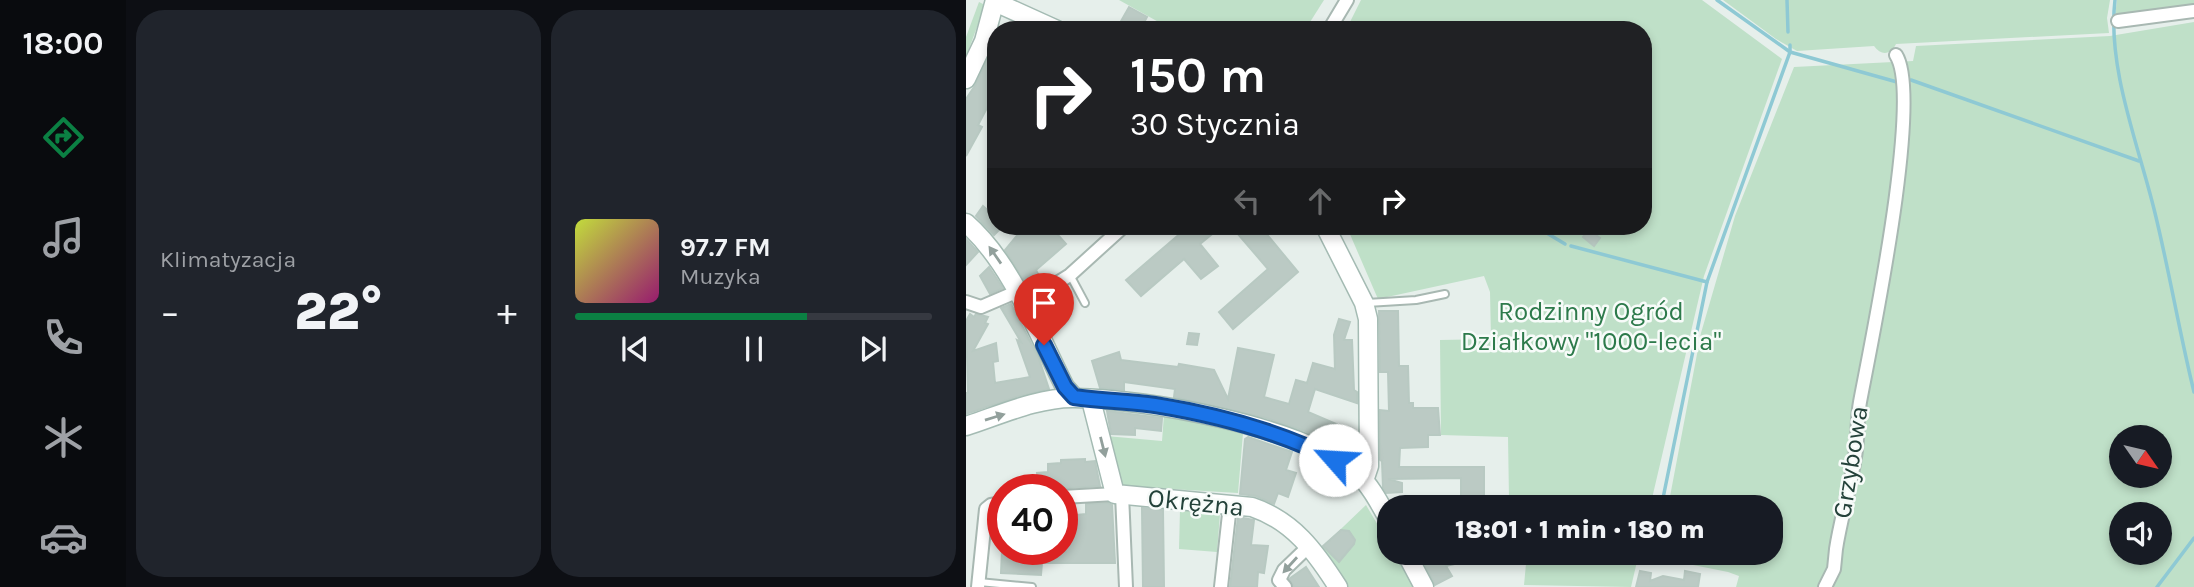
<!DOCTYPE html>
<html lang="pl">
<head>
<meta charset="utf-8">
<style>
	body { margin:0; font-family:Karla,sans-serif; background:#20242c; color:#f1f3f6; height:100vh; display:flex; flex-direction:column; font-size:26px; white-space:nowrap }
	* { box-sizing:border-box; margin:0 }
	p { font-size:23px; color:#9ea1a6 }
	.icon { flex:none; width:38px; height:38px; fill:none; stroke:currentColor; stroke-width:2; stroke-linecap:round; stroke-linejoin:round }
	.map { position:relative; flex:1; overflow:hidden }
	.side { display:flex; flex-direction:column; gap:10px; padding:10px; background:#0d0f14; width:840px }
	.side>* { flex:none }
	.guide { position:absolute; left:21px; top:21px; width:665px; height:214px; border-radius:28px; box-shadow:0 4px 10px #0003; background:#202124; color:#fff; overflow:hidden }
	.needle { width:46px; rotate:124deg }
	.tools { position:absolute; left:1143px; top:425px; display:grid; gap:14px }
	.tools a { display:grid; place-items:center; width:63px; height:63px; border-radius:50%; background:#171b24; box-shadow:0 4px 10px #0003; font-size:35px }
	.speed { position:absolute; left:21px; top:474px; display:flex; gap:14px; font-size:35px; font-weight:700; text-align:center }
	.speed>* { display:grid; place-content:center; width:91px; height:91px; border-radius:50%; background:#171b24; box-shadow:0 4px 10px #0003; line-height:1 }
	.speed .limit { border:10px solid #d22; background:#fff; color:#111 }
	.pin { position:absolute; display:grid; place-items:center; width:60px; height:60px; color:#fff; margin:-72px -30px; border-radius:50% 50% 50% 0; rotate:-45deg; box-shadow:0 0 7px #0007 }
	.pin .icon { rotate:45deg }
	.me { position:absolute; width:77px; margin:-38px; rotate:296deg; stroke-linejoin:round; filter:drop-shadow(0 0 5px #0008) }
	.turn { display:flex; align-items:center; gap:24px; height:147px; padding:0 28px; font-size:32px }
	.turn .icon { width:91px; height:91px; stroke-width:2.5 }
	.turn b { display:block; font-size:49px; line-height:60px }
	.lanes { display:flex; align-items:center; height:66px; padding:0 28px; background:#0003; justify-content:center; gap:35px; direction:ltr }
	.lanes .off { opacity:.35 }
	.big { font-size:52px; font-weight:800; line-height:1.1 }
	.side .tile { flex:1; display:flex; flex-direction:column; justify-content:center; gap:10px; min-width:0; padding:0 24px; border-radius:28px; background:#20242c }
	.song { display:flex; align-items:center; gap:21px }
	.cover { width:84px; height:84px; border-radius:10px; background:linear-gradient(135deg,hsl(70 70% 55%),hsl(320 70% 35%)) }
	.played { height:7px; border-radius:4px; background:linear-gradient(90deg,#0b8043 65%,#363941 65%) }
	.keys { display:flex; justify-content:space-around; direction:ltr }
	.heat { display:flex; justify-content:space-between; align-items:center; font-size:38px; direction:ltr }
	.side .tiles { flex:1; display:grid; gap:10px; grid-template-columns:repeat(2,1fr) }
	.trip { position:absolute; left:411px; top:495px; width:406px; height:70px; border-radius:28px; background:#171b24; box-shadow:0 4px 10px #0003; font-weight:800; line-height:70px; text-align:center }
	main { display:flex; flex:1; min-height:0 }
	.menu { display:flex; flex-direction:column; width:126px; justify-content:space-around; align-items:center; background:#090b0e; color:#9ea1a6 }
	.menu .icon { width:49px; height:49px }
	.menu .active { color:#0b8043 }
	.menu b { font-size:32px; color:#f1f3f6 }
	.map>svg:first-child { display:block }
</style>
</head>
<body>
<main>
<nav class="menu">
<b>18:00</b>
<svg class="icon active" aria-label="directions" viewBox="0 0 24 24"><path d="M12 3l9 9-9 9-9-9zM9 14v-3h6M13 9l2 2-2 2"/></svg>
<svg class="icon" aria-label="music" viewBox="0 0 24 24"><path d="M9 18V5l10-2v13"/><circle cx="6" cy="18" r="3"/><circle cx="16" cy="16" r="3"/></svg>
<svg class="icon" aria-label="phone" viewBox="0 0 24 24"><path d="M5 4h4l2 5-3 2q2 4 5 5l2-3 5 2v4C11 20 4 13 5 4z"/></svg>
<svg class="icon" aria-label="climate" viewBox="0 0 24 24"><path d="M12 3v18M4 7l16 10M4 17L20 7"/></svg>
<svg class="icon" aria-label="car" viewBox="0 0 24 24"><path d="M5 17H2v-5l4-1 3-4h7l3 4 3 1v5h-3M9 17h6M6 11h13"/><circle cx="7" cy="17" r="2"/><circle cx="17" cy="17" r="2"/></svg>
</nav>
<section class="side">
<div class="tiles">
<div class="tile"><p>Klimatyzacja</p>
<div class="heat"><a>−</a><b class="big">22°</b><a>+</a></div>
</div>
<div class="tile">
<div class="song"><i class="cover"></i><div><b>97.7 FM</b><p>Muzyka</p></div></div>
<div class="played"></div>
<div class="keys"><svg class="icon" aria-label="previous" viewBox="0 0 24 24"><path d="M18 5L8 12l10 7zM5 5v14"/></svg><svg class="icon" aria-label="pause" viewBox="0 0 24 24"><path d="M8 5v14M16 5v14"/></svg><svg class="icon" aria-label="next" viewBox="0 0 24 24"><path d="M6 5l10 7-10 7zM19 5v14"/></svg></div>
</div>
</div>
</section>
<div class="map">
<svg width="1228" height="587" viewBox="0 0 1228 587">
	<rect width="100%" height="100%" fill="#e6efeb"/>
	<g fill="#bfe0c8" fill-rule="evenodd">
		<polygon points="153,0 358,0 339,30 207,30"/>
		<polygon points="395,0 736,0 816,59 738,276 684,507 550,507 543,499 542,437 475,435 474,340 525,339 524,292 518,276 412,299 383,232 390,226 677,226 677,30 380,30"/>
		<path d="M757 0H1144L1141 18 1143 33 930 44C925 55 915 56 908 46L831 51 810 39Z"/>
		<polygon points="1151,0 1228,0 1228,7 1149,17"/>
		<polygon points="13,2 19,5 0,57 0,37"/>
		<path d="M1228 22V587H770L773 576 762 572 692 558 693 553H805V508L702 507 735 333 769 216 828 67 947 61 950 46 1144 36ZM1155 438H1194V476H1155ZM1155 514H1194V553H1155Z"/>
		<polygon points="198,415 277,433 272,493 154,486 140,436 196,441"/>
		<polygon points="400,505 423,544 424,553 429,553 449,587 382,587 355,548"/>
		<polygon points="214,510 254,514 251,552 213,549"/>
		<polygon points="561,553 673,553 665,587 558,585"/>
	</g>
	<g fill="none" stroke-linecap="round" stroke-linejoin="round">
		<g stroke="#8ec9d4" stroke-width="3.5">
			<polyline points="751,0 824,52 931,82"/>
			<polyline points="821,0 822,32"/>
			<path d="M1149 0C1141 67 1172 144 1188 209 1203 269 1213 331 1228 392"/>
			<polyline points="945,80 1173,161"/>
			<polyline points="569,226 599,244"/>
			<polyline points="605,246 741,282 824,52 824,45"/>
			<polyline points="695,508 741,282"/>
			<polyline points="685,555 685,553"/>
			<polyline points="1191,587 1228,538"/>
		</g>
	</g>
	<g fill="#bbcac4" stroke="#b8c9c2" stroke-width="2">
		<polygon points="163,7 181,17 174,30 150,30"/>
		<polygon points="30,41 30,76 25,86 30,88 30,101 26,109 22,106 12,125 16,127 0,156 0,99 10,84"/>
		<polygon points="17,206 30,218 30,226 37,226 28,235 10,216"/>
		<polygon points="59,226 84,226 100,244 70,270 76,282 64,290 39,250"/>
		<polygon points="223,226 256,226 234,244 252,266 235,279 218,259 175,296 160,280"/>
		<polygon points="265,226 294,226 332,272 267,329 253,312 302,269"/>
		<polygon points="622,229 634,238 628,246 617,237"/>
		<polygon points="0,239 12,252 0,265"/>
		<polygon points="23,267 37,288 24,294 14,276"/>
		<polygon points="45,304 73,359 83,389 50,397 0,414 0,393 2,393 0,321 4,314 8,317 10,314 22,317 19,323 22,324 7,351 30,343 32,361 27,362 29,383 64,377 51,340 55,342 35,308"/>
		<polygon points="413,311 432,311 433,366 442,366 443,403 447,403 447,408 472,408 474,435 462,435 462,447 434,448 433,467 518,467 518,506 495,508 495,478 422,479 436,483 436,492 420,493 417,488 416,461 414,460 414,410 423,411 422,372 414,372"/>
		<polygon points="373,319 384,322 378,340 386,340 388,390 391,392 391,403 349,389 342,412 391,433 392,454 387,457 371,446 339,431 300,418 208,397 209,389 158,382 158,390 134,388 126,361 153,352 155,360 212,367 213,364 248,370 262,399 272,348 308,355 298,397 323,404 330,380 341,383 347,363 369,369 368,335"/>
		<polygon points="223,333 233,334 231,345 221,344"/>
		<polygon points="141,411 196,418 195,431 169,428 169,435 145,434"/>
		<polygon points="282,437 326,452 320,470 330,473 322,497 312,493 308,504 290,496 274,494 279,439"/>
		<polygon points="119,459 119,462 129,461 134,486 73,490 71,473 82,472 82,464 95,463 95,460"/>
		<polygon points="142,503 146,505 149,563 76,563 75,575 35,573 36,550 100,552 101,516 120,514 120,504"/>
		<polygon points="176,508 197,510 198,587 177,587"/>
		<polygon points="37,512 37,539 26,539 28,514"/>
		<polygon points="272,517 288,520 285,545 302,546 298,573 292,572 291,587 264,587"/>
		<polygon points="375,530 383,531 389,540 388,544 373,562 357,546"/>
		<polygon points="453,553 518,553 519,557 480,566 486,576 469,585"/>
		<polygon points="340,567 353,587 328,587 323,579"/>
		<polygon points="674,571 685,573 684,581 697,576 718,580 719,571 734,574 732,587 670,587"/>
	</g>
	<g fill="none" stroke-linecap="round" stroke-linejoin="round">
		<g stroke="#a8b8b2" stroke-width="10">
			<g id="lane">
				<polyline points="104,275 119,303"/>
				<polyline points="401,303 450,300 479,294"/>
				<polyline points="13,582 66,587"/>
			</g>
		</g>
		<g stroke="#a8b8b2" stroke-width="16">
			<g id="street">
				<polyline points="1152,21 1228,11"/>
				<polyline points="363,30 381,0"/>
				<polyline points="0,302 15,307 50,292"/>
				<polyline points="57,304 104,275 158,226"/>
				<polyline points="156,494 160,587"/>
				<polyline points="96,497 149,494"/>
				<polyline points="12,587 20,509 25,505 37,503"/>
				<polyline points="255,587 264,505"/>
				<polyline points="319,587 313,580 318,570 343,546"/>
				<path d="M859 587 868 569 870 549C875 516 886 483 890 450 892 434 891 418 894 402 905 343 957 97 930 55"/>
			</g>
		</g>
		<g stroke="#a4bbb3" stroke-width="21">
			<g id="secondary">
				<polyline points="29,2 91,30"/>
				<polyline points="0,79 18,41 29,0"/>
				<path d="M0 223C45 262 72 334 99 387L108 397"/>
				<polyline points="359,226 398,303 402,319 403,466 398,481"/>
				<path d="M125 400 149 494 286 507C327 521 349 551 372 587"/>
				<path d="M0 426C34 415 73 397 109 398 181 399 336 426 391 473 405 486 415 506 424 522"/>
				<polyline points="440,553 458,587"/>
			</g>
		</g>
		<use href="#lane" stroke="#fff" stroke-width="6"/>
		<use href="#street" stroke="#fff" stroke-width="12"/>
		<use href="#secondary" stroke="#fff" stroke-width="18"/>
	</g>
	<defs><path id="oneway-solid" d="M-6-.8H1V-3.2L6.5 0L1 3.2V.8H-6Z" transform="scale(1.75)"/></defs>
	<g fill="#92a09c">
		<use href="#oneway-solid" transform="translate(29 255) rotate(-125)"/>
		<use href="#oneway-solid" transform="translate(29 417) rotate(-17)"/>
		<use href="#oneway-solid" transform="translate(137 447) rotate(76)"/>
		<use href="#oneway-solid" transform="translate(324 565) rotate(132)"/>
	</g>
	<g fill="none" stroke-linecap="round" stroke-linejoin="round">
		<g stroke="#114b97" stroke-width="18">
			<path id="route" d="M78 345 99 387 108 397C135 401 162 401 189 405 251 415 313 431 369 460"/>
		</g>
		<use href="#route" stroke="#1a73e8" stroke-width="12"/>
	</g>
	<g text-anchor="middle" stroke-width="5" stroke-linejoin="round" paint-order="stroke">
		<g font-size="26" fill="#2d7a4b" stroke="#f7fbf9">
			<text x="625" y="320">Rodzinny Ogród<tspan x="625" dy="30">Działkowy "1000-lecia"</tspan></text>
		</g>
		<g font-size="26" fill="#24423a" stroke="#f7fbf9">
			<text transform="translate(884 462) rotate(-81)" y="9">Grzybowa</text>
			<text transform="translate(230 502) rotate(6)" y="9">Okrężna</text>
		</g>
	</g>
</svg>
<div class="tools">
<a><svg class="needle" viewBox="-14 -14 28 28"><path d="M0-13l5 13h-10z" fill="#e53935"/><path d="M0 13l5-13h-10z" fill="#9ea1a6"/></svg></a>
<a><svg class="icon" aria-label="sound" viewBox="0 0 24 24"><path d="M4 9h4l5-4v14l-5-4H4zM17 9q2 3 0 6"/></svg></a>
</div>
<div class="speed"><div class="limit">40</div></div>
<div class="pin" style="left:78px;top:345px;background:#d93025"><svg class="icon" aria-label="arrive" viewBox="0 0 24 24"><path d="M6 21V4h12l-3 4 3 4H6"/></svg></div>
<svg class="me" style="left:369px;top:460px" viewBox="-20 -20 40 40"><circle r="19" fill="#fff"/><path d="M0-13L10 11 0 6-10 11z" fill="#1a73e8"/></svg>
<div class="trip">18:01 · 1 min · 180 m</div>
<div class="guide">
<div class="turn"><svg class="icon" aria-label="right" viewBox="0 0 24 24"><path d="M7 20v-9h11M14 6l5 5-5 5"/></svg><div><b>150 m</b>30 Stycznia</div></div>
<div class="lanes"><svg class="icon off" aria-label="left" viewBox="0 0 24 24"><path d="M17 20v-9H6M10 6l-5 5 5 5"/></svg><svg class="icon off" aria-label="ahead" viewBox="0 0 24 24"><path d="M12 20V5M6 11l6-6 6 6"/></svg><svg class="icon" aria-label="right" viewBox="0 0 24 24"><path d="M7 20v-9h11M14 6l5 5-5 5"/></svg></div>
</div>
</div>
</main>
</body>
</html>
